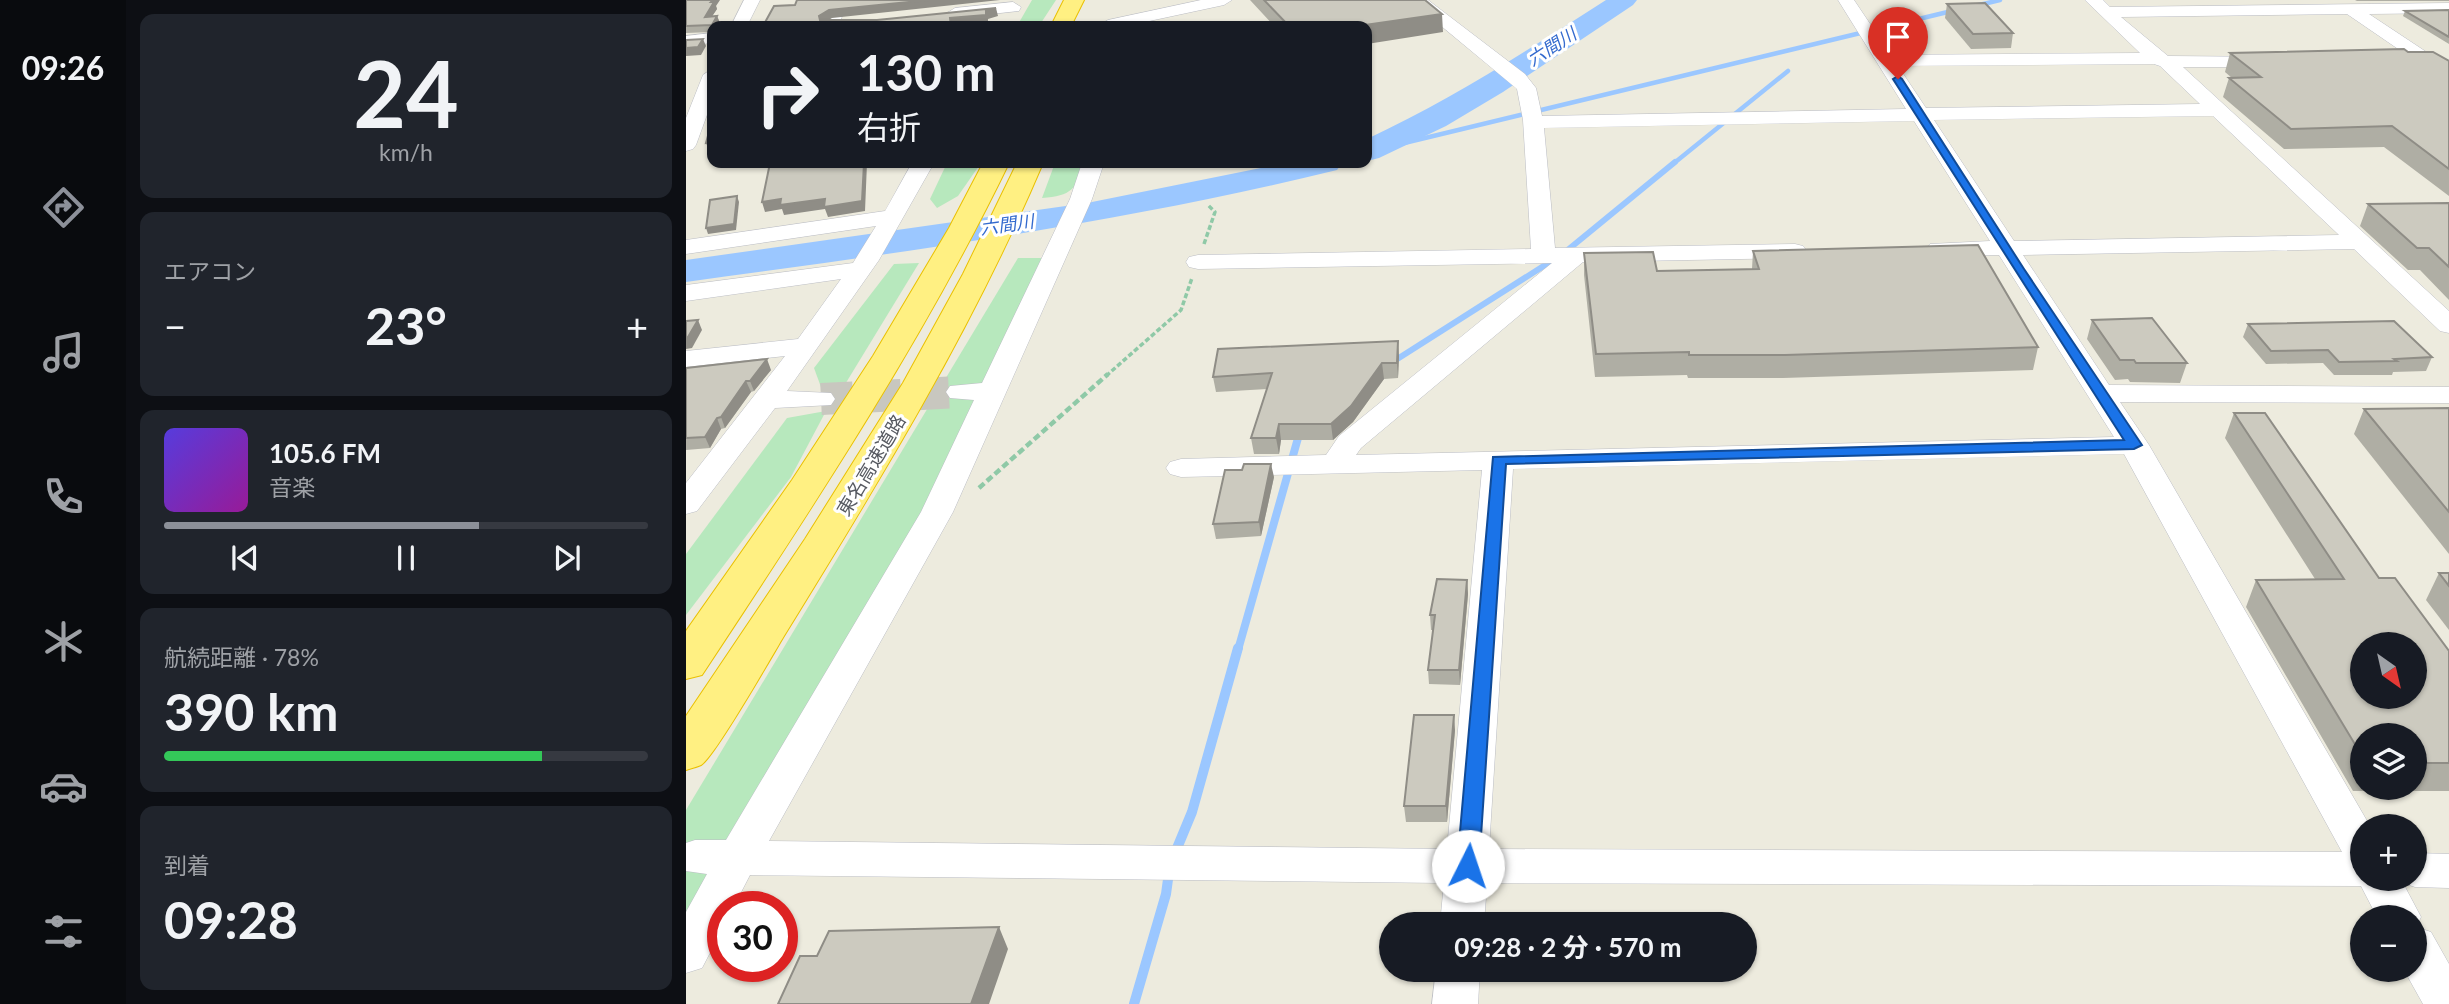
<!DOCTYPE html>
<html lang="ja">
<head>
<meta charset="utf-8">
<style>
	body { margin:0; font-family:Lato,"Noto Sans JP",sans-serif; background:#20242c; color:#f1f3f6; height:100vh; display:flex; flex-direction:column; font-size:26px; white-space:nowrap }
	* { box-sizing:border-box; margin:0 }
	p { font-size:23px; color:#9ea1a6 }
	.icon { flex:none; width:38px; height:38px; fill:none; stroke:currentColor; stroke-width:2; stroke-linecap:round; stroke-linejoin:round }
	.map { position:relative; flex:1; overflow:hidden }
	.side { display:flex; flex-direction:column; gap:14px; padding:14px; background:#0d0f14; width:560px }
	.side>* { flex:none }
	.banner { position:absolute; left:21px; top:21px; width:665px; height:147px; border-radius:14px; box-shadow:0 2px 5px #0004; background:#171b24; color:#f1f3f6; overflow:hidden }
	.needle { width:46px; rotate:146deg }
	.tools { position:absolute; left:1664px; top:632px; display:grid; gap:14px }
	.tools a { display:grid; place-items:center; width:77px; height:77px; border-radius:50%; background:#171b24; box-shadow:0 2px 5px #0004; font-size:35px }
	.speed { position:absolute; left:21px; top:891px; display:flex; gap:14px; font-size:35px; font-weight:700; text-align:center }
	.speed>* { display:grid; place-content:center; width:91px; height:91px; border-radius:50%; background:#171b24; box-shadow:0 2px 5px #0004; line-height:1 }
	.speed .limit { border:10px solid #d22; background:#fff; color:#111 }
	.pin { position:absolute; display:grid; place-items:center; width:60px; height:60px; color:#fff; margin:-72px -30px; border-radius:50% 50% 50% 0; rotate:-45deg; box-shadow:0 0 7px #0007 }
	.pin .icon { rotate:45deg }
	.me { position:absolute; width:77px; margin:-38px; rotate:4deg; stroke-linejoin:round; filter:drop-shadow(0 0 5px #0008) }
	.turn { display:flex; align-items:center; gap:24px; height:147px; padding:0 35px; font-size:32px }
	.turn .icon { width:91px; height:91px; stroke-width:2.5 }
	.turn b { display:block; font-size:49px; line-height:60px }
	.big { font-size:52px; font-weight:700; line-height:1.1 }
	.side .card { flex:1; display:flex; flex-direction:column; justify-content:center; gap:10px; min-width:0; padding:0 24px; border-radius:14px; background:#20242c }
	.side .dial { align-items:center; gap:0 }
	.dial b { font-size:91px; line-height:1 }
	.song { display:flex; align-items:center; gap:21px }
	.cover { width:84px; height:84px; border-radius:10px; background:linear-gradient(135deg,hsl(250 70% 55%),hsl(300 70% 35%)) }
	.played { height:7px; border-radius:4px; background:linear-gradient(90deg,#8c9099 65%,#363941 65%) }
	.keys { display:flex; justify-content:space-around; direction:ltr }
	.heat { display:flex; justify-content:space-between; align-items:center; font-size:38px; direction:ltr }
	.charge { height:10px; border-radius:5px; background:linear-gradient(90deg,#34c759 78%,#363941 0) }
	.trip { position:absolute; left:693px; top:912px; width:378px; height:70px; border-radius:35px; background:#171b24; box-shadow:0 2px 5px #0004; font-weight:700; line-height:70px; text-align:center }
	main { display:flex; flex:1; min-height:0 }
	.menu { display:flex; flex-direction:column; width:126px; justify-content:space-around; align-items:center; background:#090b0e; color:#9ea1a6 }
	.menu .icon { width:49px; height:49px }
	.menu .current { color:#8c9099 }
	.menu b { font-size:32px; color:#f1f3f6 }
	.map>svg:first-child { display:block }
</style>
</head>
<body>
<main>
<nav class="menu">
<b>09:26</b>
<svg class="icon current" aria-label="directions" viewBox="0 0 24 24"><path d="M12 3l9 9-9 9-9-9zM9 14v-3h6M13 9l2 2-2 2"/></svg>
<svg class="icon" aria-label="music" viewBox="0 0 24 24"><path d="M9 18V5l10-2v13"/><circle cx="6" cy="18" r="3"/><circle cx="16" cy="16" r="3"/></svg>
<svg class="icon" aria-label="phone" viewBox="0 0 24 24"><path d="M5 4h4l2 5-3 2q2 4 5 5l2-3 5 2v4C11 20 4 13 5 4z"/></svg>
<svg class="icon" aria-label="climate" viewBox="0 0 24 24"><path d="M12 3v18M4 7l16 10M4 17L20 7"/></svg>
<svg class="icon" aria-label="car" viewBox="0 0 24 24"><path d="M5 17H2v-5l4-1 3-4h7l3 4 3 1v5h-3M9 17h6M6 11h13"/><circle cx="7" cy="17" r="2"/><circle cx="17" cy="17" r="2"/></svg>
<svg class="icon" aria-label="filters" viewBox="0 0 24 24"><path d="M4 7h16M4 17h16"/><circle cx="9" cy="7" r="2"/><circle cx="15" cy="17" r="2"/></svg>
</nav>
<section class="side">
<div class="card dial"><b>24</b><p>km/h</p></div>
<div class="card"><p>エアコン</p>
<div class="heat"><a>−</a><b class="big">23°</b><a>+</a></div>
</div>
<div class="card">
<div class="song"><i class="cover"></i><div><b>105.6 FM</b><p>音楽</p></div></div>
<div class="played"></div>
<div class="keys"><svg class="icon" aria-label="previous" viewBox="0 0 24 24"><path d="M18 5L8 12l10 7zM5 5v14"/></svg><svg class="icon" aria-label="pause" viewBox="0 0 24 24"><path d="M8 5v14M16 5v14"/></svg><svg class="icon" aria-label="next" viewBox="0 0 24 24"><path d="M6 5l10 7-10 7zM19 5v14"/></svg></div>
</div>
<div class="card"><p>航続距離 · 78%</p><b class="big">390 km</b><div class="charge"></div></div>
<div class="card"><p>到着</p><b class="big">09:28</b></div>
</section>
<div class="map">
<svg width="1763" height="1004" viewBox="0 0 1763 1004">
	<rect width="100%" height="100%" fill="#edebde"/>
	<g fill="#b7e8bd">
		<polygon points="346,0 370,0 353,26 331,26"/>
		<polygon points="261,163 295,163 272,196 251,208 244,199"/>
		<path d="M369 163H401C389 189 386 196 356 198Z"/>
		<polygon points="332,258 359,258 230,536 0,953 0,810"/>
		<polygon points="233,263 158,386 135,387 128,368 208,264"/>
		<polygon points="140,411 105,477 0,615 0,554 101,418"/>
	</g>
	<g fill="none" stroke-linecap="round" stroke-linejoin="round">
		<g stroke="#9bc7ff" stroke-width="4.5">
			<polyline points="1289,6 1314,0"/>
			<polyline points="681,152 1270,10"/>
			<polyline points="987,164 1102,71"/>
		</g>
		<polyline stroke="#9bc7ff" stroke-width="6" points="705,363 878,253 989,162"/>
		<polyline stroke="#9bc7ff" stroke-width="8" points="552,650 612,438 619,432"/>
		<g stroke="#9bc7ff" stroke-width="10">
			<polyline points="489,853 506,812 552,648"/>
			<polyline points="448,1004 480,894 483,872"/>
		</g>
		<g fill="#9bc7ff" fill-rule="evenodd">
			<path d="M920 0H951L947 5 817 92 760 126 693 158 681 161V139C765 100 842 50 920 0Z"/>
			<path d="M599 163H656L651 170C436 223 219 252 0 282V260L401 203Z"/>
		</g>
		<polyline stroke="#c8c7bf" stroke-width="32" stroke-dasharray="32 16" stroke-linecap="butt" points="135,399 274,392"/>
		<g stroke="#bbbdc4" stroke-width="1">
			<g id="minor">
				<polygon points="58,0 74,0 61,26 45,26"/>
				<polygon points="147,0 163,0 152,26 136,26"/>
				<polygon points="515,0 546,0 538,5 440,26 413,25 422,20"/>
				<path d="M724 0H742L839 74 850 88 856 116 1220 109 1152 0H1168L1205 55 1454 53 1399 0H1417L1424 7 1763 3V13L1683 14 1763 67V81L1756 79 1661 14 1435 17 1482 56 1591 57 1594 61 1591 65 1585 67H1497L1763 311V333L1754 331 1668 249 1337 255 1423 385 1763 387V403L1434 402 1463 445 1684 826H1676V878H1729V853L1763 854V888L1729 887 1717 883 1735 917 1730 927 1745 932 1763 964V1004H1737L1718 970H1729V917H1691L1675 886 801 883 798 924H754L758 883 64 875 48 906H37V928L16 968 0 973V912L21 874 0 871V843L9 840H40L235 512 288 400 264 398 260 392 264 386 296 383 384 199 396 163H418L406 199 267 512 83 841 761 849 796 470 495 477 484 474 480 468 484 462 495 459 640 455 653 436 866 263 512 269 503 267 500 262 503 257 512 255 845 249 837 120 831 89ZM1468 64 1474 66 1514 104 1240 108 1212 66ZM1527 116 1653 235 1328 241 1248 120ZM1228 121 1304 241 1244 244 1240 249 1244 254 1252 256 1313 255 1428 437 670 455 675 448 897 262 1109 258 1117 256 1121 251 1117 246 1109 244 869 248 858 128ZM1438 454 1656 852 803 849 827 469Z"/>
				<polygon points="327,2 335,7 333,11 269,18 261,13 269,8"/>
				<polygon points="26,33 26,43 0,46 0,36"/>
				<polygon points="26,69 26,101 10,145 7,149 0,151 0,118 17,75"/>
				<polygon points="226,163 248,163 193,260 101,391 145,393 149,399 145,405 89,408 11,511 0,514 0,483 99,356 0,367 0,351 112,339 155,279 0,301 0,285 167,263 190,226 0,254 0,240 199,211"/>
				<polygon points="750,970 794,970 792,1004 746,1004"/>
			</g>
		</g>
		<g stroke="#eac000" stroke-width="2">
			<g id="highway">
				<polygon points="378,0 398,0 385,26 365,26"/>
				<path d="M297 163H323C236 343 126 508 16 675L0 679V631L106 480 187 356 263 228Z"/>
				<path d="M331 163H357C286 330 193 482 98 636 86 656 28 758 15 765 11 767 5 768 0 770V716L119 539 217 383 277 274Z"/>
			</g>
		</g>
		<g stroke="#8fc9a7" stroke-width="3.5" stroke-dasharray="5 2.5" stroke-linecap="butt">
			<polyline points="518,244 529,212 522,205"/>
			<polyline points="420,376 495,310 506,278"/>
		</g>
		<polyline stroke="#8fc9a7" stroke-width="4.5" stroke-dasharray="7 3.5" stroke-linecap="butt" points="293,488 422,374"/>
		<use href="#minor" fill="#fff" fill-rule="evenodd"/>
		<use href="#highway" fill="#fff082" fill-rule="evenodd"/>
	</g>
	<g fill="#afaea4" fill-rule="evenodd">
		<polygon points="0,0 30,6 31,9 26,16 31,16 34,23 32,26 26,26 26,32 0,33"/>
		<polygon points="564,0 739,0 757,32 681,26 588,26"/>
		<polygon points="1669,0 1763,0 1763,1 1671,1"/>
		<polygon points="1261,4 1327,33 1325,48 1285,49 1259,18"/>
		<polygon points="1763,10 1763,44 1717,16 1719,11"/>
		<polygon points="1722,52 1763,61 1763,196 1698,147 1598,149 1537,97 1543,78 1546,78 1539,72 1544,53"/>
		<polygon points="1763,203 1763,300 1734,270 1722,270 1674,226 1682,204"/>
		<polygon points="1067,251 1352,347 1347,370 1097,378 1002,378 1001,375 909,377 898,275 898,253 971,271 1066,269"/>
		<polygon points="1406,320 1501,363 1494,383 1444,382 1442,379 1429,380 1401,339"/>
		<polygon points="1562,324 1746,357 1740,371 1707,372 1706,375 1648,375 1637,363 1580,364 1557,337"/>
		<polygon points="713,356 712,378 698,379 667,422 647,440 595,440 593,454 568,454 565,438 581,389 530,392 527,377"/>
		<polygon points="0,368 85,370 68,391 65,392 39,428 35,429 24,448 0,450"/>
		<polygon points="1763,408 1763,554 1668,434 1678,409"/>
		<path d="M1548 413 1693 578 1763 651V791H1667L1560 607 1570 580 1629 579 1539 438ZM1676 735H1729V788H1676Z"/>
		<polygon points="588,477 575,536 530,539 527,524"/>
		<polygon points="1753,573 1763,573 1763,630 1740,600"/>
		<polygon points="781,580 782,594 774,685 743,684 742,670 747,630 745,630 744,615"/>
		<polygon points="769,730 761,822 720,822 718,806"/>
	</g>
	<g fill="#8f8d86">
		<polygon points="27,0 34,0 30,6 31,9 21,24 19,17"/>
		<polygon points="243,0 314,0 146,18 136,24 133,16 143,10"/>
		<polygon points="310,8 312,16 302,19 302,23 265,26 264,18"/>
		<polygon points="756,14 757,32 681,44 681,26 672,26"/>
		<polygon points="31,16 34,23 32,26 26,27 26,25"/>
		<polygon points="17,39 20,46 15,55 0,56 0,48"/>
		<polygon points="26,142 26,152 24,152 20,143"/>
		<polygon points="178,163 181,163 179,211 142,217 139,209 98,215 96,209 79,212 76,202 95,199 139,199"/>
		<polygon points="51,196 53,202 50,230 22,234 20,228"/>
		<polygon points="12,320 16,330 6,348 0,349 0,338"/>
		<polygon points="712,341 713,356 712,378 711,363"/>
		<polygon points="81,359 85,370 68,391 64,381"/>
		<polygon points="696,363 698,379 667,422 647,440 645,424"/>
		<polygon points="60,381 65,392 39,428 35,417"/>
		<polygon points="31,418 35,429 24,448 19,437"/>
		<polygon points="593,424 595,440 593,454 590,438"/>
		<polygon points="585,464 588,477 575,536 573,522"/>
		<polygon points="781,580 782,594 774,685 773,670"/>
		<polygon points="768,715 769,730 761,822 760,806"/>
		<polygon points="313,927 322,949 303,1004 285,1004"/>
	</g>
	<g fill="#cccabf" stroke="#8f8d86" stroke-width="2" fill-rule="evenodd">
		<polygon points="0,0 27,0 25,2 28,2 19,17 31,16 26,25 0,26"/>
		<polygon points="111,0 243,0 143,10 133,16 134,20 191,20 310,8 300,11 300,15 264,18 265,26 77,26 88,6 109,5"/>
		<polygon points="578,0 739,0 756,14 672,26 603,26"/>
		<polygon points="1299,3 1327,33 1287,34 1261,4"/>
		<polygon points="1763,10 1763,37 1719,11"/>
		<polygon points="17,39 12,47 0,48 0,40"/>
		<polygon points="1718,49 1722,52 1747,52 1763,61 1763,169 1706,126 1605,129 1543,78 1575,77 1544,53"/>
		<polygon points="26,121 26,142 20,143"/>
		<polygon points="84,163 178,163 176,201 138,207 139,199 94,205 95,199 76,202"/>
		<polygon points="51,196 48,224 20,228 24,200"/>
		<polygon points="1763,203 1763,267 1743,248 1731,248 1682,204"/>
		<polygon points="1292,245 1352,347 1099,355 1003,355 1003,352 910,354 898,253 967,252 971,271 1073,269 1067,251"/>
		<polygon points="1466,318 1501,363 1450,363 1448,360 1434,360 1406,320"/>
		<polygon points="12,320 2,337 0,338 0,321"/>
		<polygon points="1708,321 1746,357 1708,359 1711,361 1653,362 1642,350 1585,351 1562,324"/>
		<polygon points="712,341 711,363 696,363 665,406 645,424 593,424 590,438 565,438 586,373 527,377 532,349"/>
		<polygon points="81,359 64,381 60,381 35,417 31,418 19,437 0,438 0,368"/>
		<polygon points="1763,408 1763,512 1678,409"/>
		<path d="M1548 413H1579L1693 578H1709L1763 651V763H1729V735H1676V756L1570 580 1658 579ZM1676 644H1729V696H1676Z"/>
		<polygon points="558,464 585,464 573,522 527,524 539,470 556,470"/>
		<polygon points="1753,573 1763,573 1763,586"/>
		<polygon points="751,579 781,580 773,670 742,670 749,615 744,615"/>
		<polygon points="728,715 768,715 760,806 718,806"/>
		<polygon points="313,927 285,1004 92,1004 114,956 131,956 143,931"/>
	</g>
	<polygon fill="#1a73e8" stroke="#114b97" stroke-width="2" points="1212,76 1216,79 1338,269 1456,445 1448,449 820,464 793,866 789,872 782,875 774,872 771,866 807,457 1438,440 1207,79"/>
	<g text-anchor="middle" stroke-width="6" stroke-linejoin="round" paint-order="stroke">
		<g font-size="18" font-style="italic" fill="#336ace" stroke="#fff">
			<text transform="translate(866 47) rotate(-33)" y="6">六間川</text>
			<text transform="translate(321 225) rotate(-8)" y="6">六間川</text>
		</g>
		<g font-size="19" fill="#575a61" stroke="#fff">
			<text transform="translate(185 465) rotate(-59)" y="7">東名高速道路</text>
		</g>
	</g>
</svg>
<div class="tools">
<a><svg class="needle" viewBox="-14 -14 28 28"><path d="M0-13l5 13h-10z" fill="#e53935"/><path d="M0 13l5-13h-10z" fill="#9ea1a6"/></svg></a>
<a><svg class="icon" aria-label="layers" viewBox="0 0 24 24"><path d="M12 4l9 5-9 5-9-5zM3 14l9 5 9-5"/></svg></a>
<a>+</a>
<a>−</a>
</div>
<div class="speed"><div class="limit">30</div></div>
<div class="pin" style="left:1212px;top:79px;background:#d93025"><svg class="icon" aria-label="arrive" viewBox="0 0 24 24"><path d="M6 21V4h12l-3 4 3 4H6"/></svg></div>
<svg class="me" style="left:782px;top:866px" viewBox="-20 -20 40 40"><circle r="19" fill="#fff"/><path d="M0-13L10 11 0 6-10 11z" fill="#1a73e8"/></svg>
<div class="trip">09:28 · 2 分 · 570 m</div>
<div class="banner">
<div class="turn"><svg class="icon" aria-label="right" viewBox="0 0 24 24"><path d="M7 20v-9h11M14 6l5 5-5 5"/></svg><div><b>130 m</b>右折</div></div>
</div>
</div>
</main>
</body>
</html>
